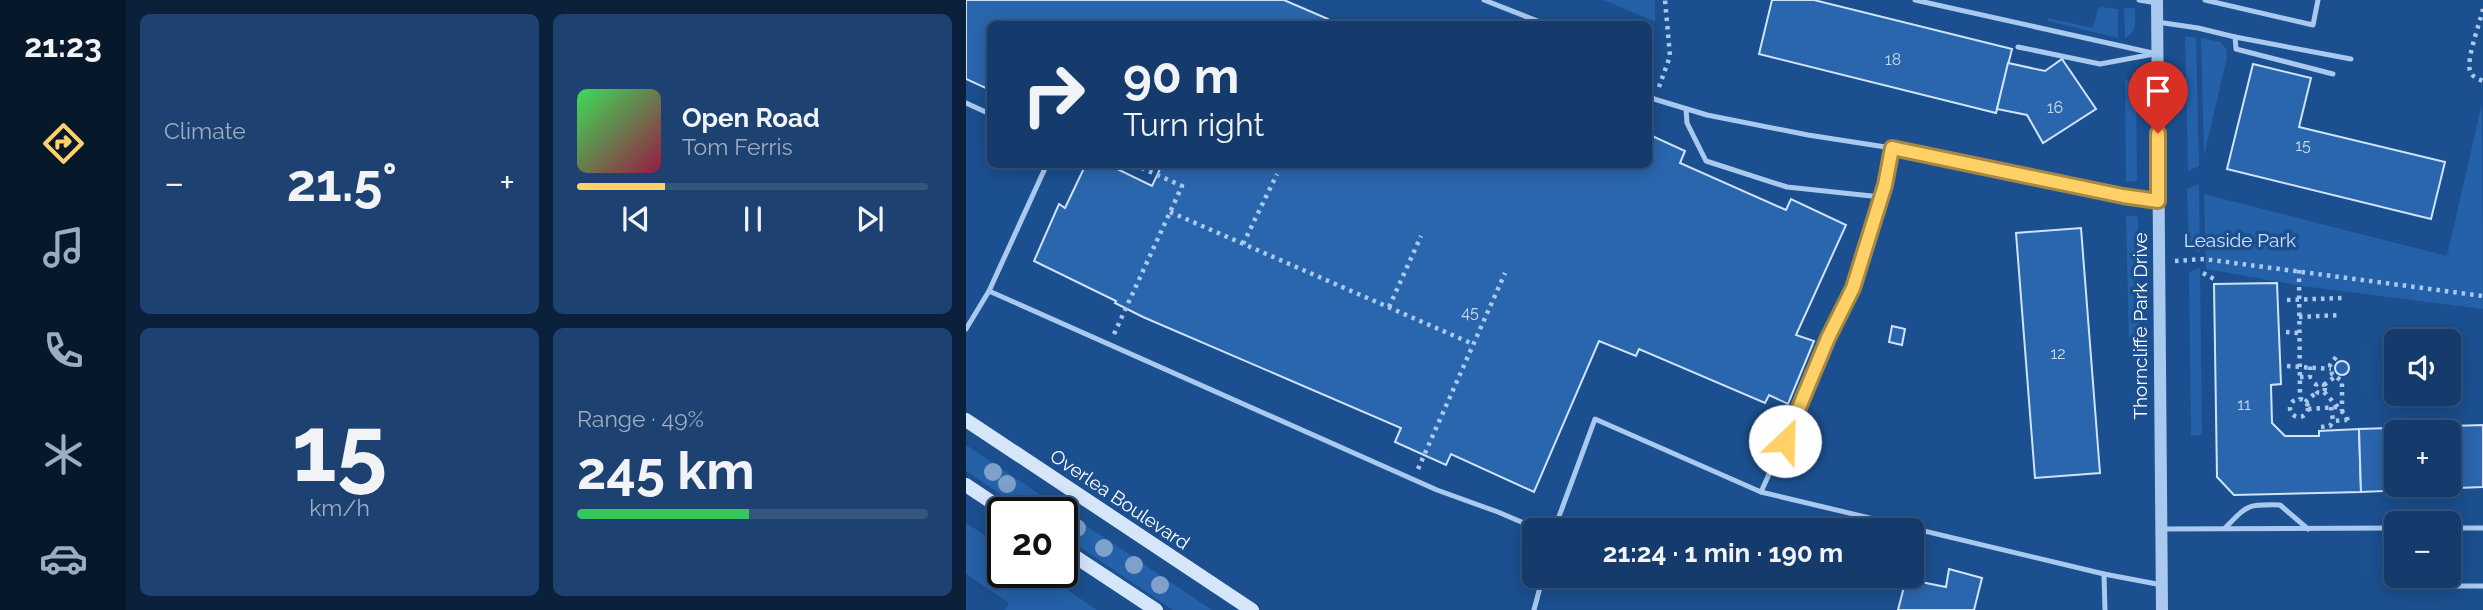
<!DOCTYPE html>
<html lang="en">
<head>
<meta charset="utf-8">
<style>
	body { margin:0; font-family:Raleway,sans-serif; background:#1d4271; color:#f1f3f6; height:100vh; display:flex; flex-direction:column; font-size:26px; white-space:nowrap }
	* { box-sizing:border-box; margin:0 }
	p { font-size:23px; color:#9dadc1 }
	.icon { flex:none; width:38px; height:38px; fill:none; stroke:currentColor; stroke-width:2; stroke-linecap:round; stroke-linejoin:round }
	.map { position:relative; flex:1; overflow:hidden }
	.sheet { display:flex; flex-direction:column; gap:14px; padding:14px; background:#0b203b; width:840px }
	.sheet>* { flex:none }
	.banner { position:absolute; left:21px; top:21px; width:665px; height:147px; border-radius:10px; box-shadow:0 4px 18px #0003,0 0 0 2px #33557e; background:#143b6b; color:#f1f3f6; overflow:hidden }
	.fabs { position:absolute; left:1418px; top:329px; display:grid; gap:14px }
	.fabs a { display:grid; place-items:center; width:77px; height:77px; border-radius:10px; background:#143b6b; box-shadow:0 4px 18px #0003,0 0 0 2px #33557e; font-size:35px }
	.speed { position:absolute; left:21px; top:497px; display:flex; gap:14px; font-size:35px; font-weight:700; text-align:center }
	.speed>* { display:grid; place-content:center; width:91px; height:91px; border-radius:50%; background:#143b6b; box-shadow:0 4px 18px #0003,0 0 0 2px #33557e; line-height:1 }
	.speed .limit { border:4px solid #111; border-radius:10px; background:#fff; color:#111 }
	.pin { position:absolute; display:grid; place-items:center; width:60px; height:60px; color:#fff; margin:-72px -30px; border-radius:50% 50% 50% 0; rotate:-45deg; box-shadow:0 0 7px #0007 }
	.pin .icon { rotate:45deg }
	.me { position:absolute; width:77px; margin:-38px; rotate:24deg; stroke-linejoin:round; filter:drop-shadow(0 0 5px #0008) }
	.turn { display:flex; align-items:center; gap:24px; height:147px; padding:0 21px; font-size:32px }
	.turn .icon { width:91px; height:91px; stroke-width:2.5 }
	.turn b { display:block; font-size:49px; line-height:60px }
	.big { font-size:52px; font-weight:700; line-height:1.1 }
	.sheet .card { flex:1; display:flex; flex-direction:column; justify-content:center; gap:10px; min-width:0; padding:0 24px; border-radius:10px; background:#1d4271 }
	.sheet .dial { align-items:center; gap:0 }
	.dial b { font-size:91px; line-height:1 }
	.song { display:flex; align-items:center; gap:21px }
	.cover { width:84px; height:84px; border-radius:10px; background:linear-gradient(135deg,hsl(130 70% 55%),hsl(340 70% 35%)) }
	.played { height:7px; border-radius:4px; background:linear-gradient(90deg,#ffd166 25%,#33557e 25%) }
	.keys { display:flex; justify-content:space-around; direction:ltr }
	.heat { display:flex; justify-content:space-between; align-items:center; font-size:38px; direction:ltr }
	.charge { height:10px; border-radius:5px; background:linear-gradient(90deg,#34c759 49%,#33557e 0) }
	.sheet .tiles { flex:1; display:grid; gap:14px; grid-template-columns:repeat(2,1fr) }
	.trip { position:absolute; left:556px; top:518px; width:402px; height:70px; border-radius:10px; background:#143b6b; box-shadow:0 4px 18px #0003,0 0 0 2px #33557e; font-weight:700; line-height:70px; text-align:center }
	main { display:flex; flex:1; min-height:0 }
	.menu { display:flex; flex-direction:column; width:126px; justify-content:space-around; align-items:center; background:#08182b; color:#9dadc1 }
	.menu .icon { width:49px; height:49px }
	.menu .current { color:#ffd166 }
	.menu b { font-size:32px; color:#f1f3f6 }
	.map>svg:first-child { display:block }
</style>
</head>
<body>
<main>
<nav class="menu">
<b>21:23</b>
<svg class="icon current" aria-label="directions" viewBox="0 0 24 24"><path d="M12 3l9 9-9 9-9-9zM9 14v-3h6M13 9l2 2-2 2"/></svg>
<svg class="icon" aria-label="music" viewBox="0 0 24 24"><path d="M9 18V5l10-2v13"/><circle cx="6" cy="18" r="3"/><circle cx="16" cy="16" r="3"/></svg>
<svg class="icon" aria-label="phone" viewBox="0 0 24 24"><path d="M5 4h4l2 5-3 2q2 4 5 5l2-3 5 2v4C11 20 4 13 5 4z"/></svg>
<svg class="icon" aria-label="climate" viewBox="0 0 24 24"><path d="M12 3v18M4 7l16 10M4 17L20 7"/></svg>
<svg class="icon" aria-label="car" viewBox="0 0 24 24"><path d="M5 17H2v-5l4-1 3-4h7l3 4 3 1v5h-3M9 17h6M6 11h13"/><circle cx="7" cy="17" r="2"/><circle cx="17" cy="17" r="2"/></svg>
</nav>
<section class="sheet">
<div class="tiles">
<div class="card"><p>Climate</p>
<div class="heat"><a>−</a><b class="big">21.5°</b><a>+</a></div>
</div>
<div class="card">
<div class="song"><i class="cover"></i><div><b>Open Road</b><p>Tom Ferris</p></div></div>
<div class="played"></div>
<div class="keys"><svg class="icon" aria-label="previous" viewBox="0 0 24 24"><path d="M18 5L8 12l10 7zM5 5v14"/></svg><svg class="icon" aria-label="pause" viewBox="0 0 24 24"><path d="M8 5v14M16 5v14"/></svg><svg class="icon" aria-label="next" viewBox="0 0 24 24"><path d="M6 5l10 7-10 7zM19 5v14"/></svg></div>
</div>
<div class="card dial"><b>15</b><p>km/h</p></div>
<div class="card"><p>Range · 49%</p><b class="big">245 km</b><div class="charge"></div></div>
</div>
</section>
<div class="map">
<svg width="1517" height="610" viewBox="0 0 1517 610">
	<rect width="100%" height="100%" fill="#1b4f8f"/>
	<g fill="#2461a8">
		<polygon points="638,0 689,0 689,22"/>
		<polygon points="1135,7 1152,9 1152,38 1082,21 1082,18 1127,28 1132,9"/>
		<path d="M1158 8H1169C1169 21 1172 32 1159 38Z"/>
		<polygon points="1219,36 1230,38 1233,166 1222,171"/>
		<polygon points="1235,38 1254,42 1260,49 1261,57 1238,156"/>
		<polygon points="1159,78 1170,86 1171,181 1160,182"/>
		<polygon points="1516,103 1517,309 1336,286 1240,269 1238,194 1481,256"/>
		<polygon points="1233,184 1234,252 1223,250 1221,189"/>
		<polygon points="1160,215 1172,217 1173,326 1163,340"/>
		<polygon points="1234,268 1236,435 1225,436 1223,272"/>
		<polygon points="0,445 246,610 207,610 96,535 96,513 63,513 0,471"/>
		<polygon points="0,523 37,547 37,572 75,572 131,610 39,610 43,603 0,574"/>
	</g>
	<g fill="#2a66ad" stroke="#cfe3fa" stroke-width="2" fill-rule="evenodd">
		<polygon points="0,0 318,0 362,19 359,24 24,24 24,90 0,79"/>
		<polygon points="806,0 848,0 1046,49 1030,113 793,54"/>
		<polygon points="1096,59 1130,109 1077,143 1061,115 1031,109 1042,63 1079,71"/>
		<polygon points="1287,64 1345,78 1333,127 1479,162 1465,219 1261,169"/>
		<polygon points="682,127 687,129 684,135 719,151 714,163 820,210 825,199 880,225 830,335 848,341 822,404 803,395 799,403 673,349 670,356 633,341 568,492 485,454 480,465 429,442 435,428 177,317 149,303 150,301 68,261 93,204 99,208 120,164 141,164 186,186 195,167 190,164 682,164"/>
		<polygon points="1115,228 1134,473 1069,478 1050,233"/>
		<polygon points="1311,283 1315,384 1305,385 1306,423 1319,436 1353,436 1353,431 1393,429 1395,492 1268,495 1251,477 1248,284"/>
		<polygon points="926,326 939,329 936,345 923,342"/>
		<circle cx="1376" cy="368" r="7"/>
		<path d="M1517 425V487L1395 492 1393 429ZM1430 432H1482V485H1430Z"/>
		<polygon points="983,569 1016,578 1008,610 932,610 940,579 980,587"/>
	</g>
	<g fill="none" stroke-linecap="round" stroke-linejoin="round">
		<g stroke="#a9c9ee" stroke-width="4.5" stroke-dasharray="3.5 5" stroke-linecap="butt">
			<path d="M1517 9C1514 23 1500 59 1504 71 1506 77 1512 79 1517 81"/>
			<polyline points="693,87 704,56 699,0"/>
			<polyline points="204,212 507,344"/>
			<polyline points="277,244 311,174"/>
			<polyline points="1209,261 1238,259 1517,296"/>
			<polyline points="1333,270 1334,399"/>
			<polyline points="1237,273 1252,281"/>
			<polyline points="1321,300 1377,298"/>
			<polyline points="423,307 455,236"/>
			<polyline points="1333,317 1375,315"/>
			<polyline points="1320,332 1333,333"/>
			<polyline points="148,334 216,186 167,164"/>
			<polyline points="1370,357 1364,365 1366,374 1376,381 1376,411"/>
			<polyline points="1321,366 1365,369"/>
			<polyline points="1334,377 1344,377 1344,366"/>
			<circle cx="1354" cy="388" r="5"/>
			<polyline points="1358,385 1370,376"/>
			<polyline points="1358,392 1381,417 1382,425"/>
			<circle cx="1333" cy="408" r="9"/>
			<polyline points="1339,402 1351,392"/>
			<polyline points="1365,407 1367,421 1381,420"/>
			<polyline points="1342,409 1372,407"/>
			<polyline points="1355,427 1364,426 1367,421"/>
			<polyline points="452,469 539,273"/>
		</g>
		<g stroke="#a9c9ee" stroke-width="5">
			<polyline points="518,0 579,24"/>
			<polyline points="949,0 1191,54"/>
			<polyline points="1173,0 1191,3"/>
			<polyline points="1239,0 1347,25 1352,0"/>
			<polyline points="1191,22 1232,28 1269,37 1270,49 1367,74"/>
			<polyline points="1269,37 1385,59"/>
			<polyline points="1052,47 1134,64 1188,54"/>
			<polyline points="682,94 688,99 741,115 842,135 926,148 1157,196 1192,201"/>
			<polyline points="0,103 24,114"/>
			<polyline points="720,109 721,123 740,161 821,187 915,197"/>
			<polyline points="23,291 471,490 532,512 574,530"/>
			<polyline points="0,329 23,291 81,164"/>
			<polyline points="795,492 887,288 919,185 926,148"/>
			<path d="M1259 528C1282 505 1280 504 1314 505L1342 529"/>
			<polyline points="1429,528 1429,586 1517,586"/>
			<polyline points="1482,528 1517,528"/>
			<polyline points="1195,529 1430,528"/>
			<polyline points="588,530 629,419 795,492 1138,574 1196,585"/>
			<polyline points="1138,574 1139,610"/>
			<polyline points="568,610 577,576"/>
		</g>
		<polyline stroke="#a9c9ee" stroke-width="12" points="1191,0 1196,610"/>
		<g stroke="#d6e6fa" stroke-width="14">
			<polyline points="0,420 286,610"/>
			<polyline points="0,485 42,513"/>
			<polyline points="96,548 190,610"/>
		</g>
	</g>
	<g fill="#7ea0ca">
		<circle cx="27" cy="472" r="9"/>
		<circle cx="41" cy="484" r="9"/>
		<circle cx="111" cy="528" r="9"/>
		<circle cx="138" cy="548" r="9"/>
		<circle cx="168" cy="565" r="9"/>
		<circle cx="194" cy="585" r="9"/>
	</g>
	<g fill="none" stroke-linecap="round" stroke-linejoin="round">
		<g stroke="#a68842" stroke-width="18">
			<polyline id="route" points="819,441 862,338 887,288 919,185 926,148 1157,196 1192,201 1192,133"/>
		</g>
		<use href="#route" stroke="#ffd166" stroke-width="12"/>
	</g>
	<g text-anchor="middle" stroke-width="7" stroke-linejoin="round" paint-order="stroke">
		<g font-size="16" fill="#cad9ea">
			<text x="927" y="65">18</text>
			<text x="1089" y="113">16</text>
			<text x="1337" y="151">15</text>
			<text x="504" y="318">45</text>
			<text x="1092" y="359">12</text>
			<text x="1278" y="410">11</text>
		</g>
		<g font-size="19" fill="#cfe3fa" stroke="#1b4f8f">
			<text x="1274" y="247">Leaside Park</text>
		</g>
		<g font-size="19" fill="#fff" stroke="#1b4f8f">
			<text transform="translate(1174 326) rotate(-90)" y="7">Thorncliffe Park Drive</text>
			<text transform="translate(154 499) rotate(34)" y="7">Overlea Boulevard</text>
		</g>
	</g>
</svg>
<div class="fabs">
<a><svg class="icon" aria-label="sound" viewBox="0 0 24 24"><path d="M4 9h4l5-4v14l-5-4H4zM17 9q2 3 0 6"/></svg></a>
<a>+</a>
<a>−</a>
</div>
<div class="speed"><div class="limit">20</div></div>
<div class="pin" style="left:1192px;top:133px;background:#d93025"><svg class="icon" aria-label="arrive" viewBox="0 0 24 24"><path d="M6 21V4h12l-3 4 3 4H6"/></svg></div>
<svg class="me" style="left:819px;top:441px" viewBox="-20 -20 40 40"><circle r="19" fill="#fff"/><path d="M0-13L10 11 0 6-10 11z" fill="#ffd166"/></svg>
<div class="trip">21:24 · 1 min · 190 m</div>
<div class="banner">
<div class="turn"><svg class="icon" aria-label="right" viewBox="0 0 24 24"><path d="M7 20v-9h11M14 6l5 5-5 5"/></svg><div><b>90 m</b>Turn right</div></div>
</div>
</div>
</main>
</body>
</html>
